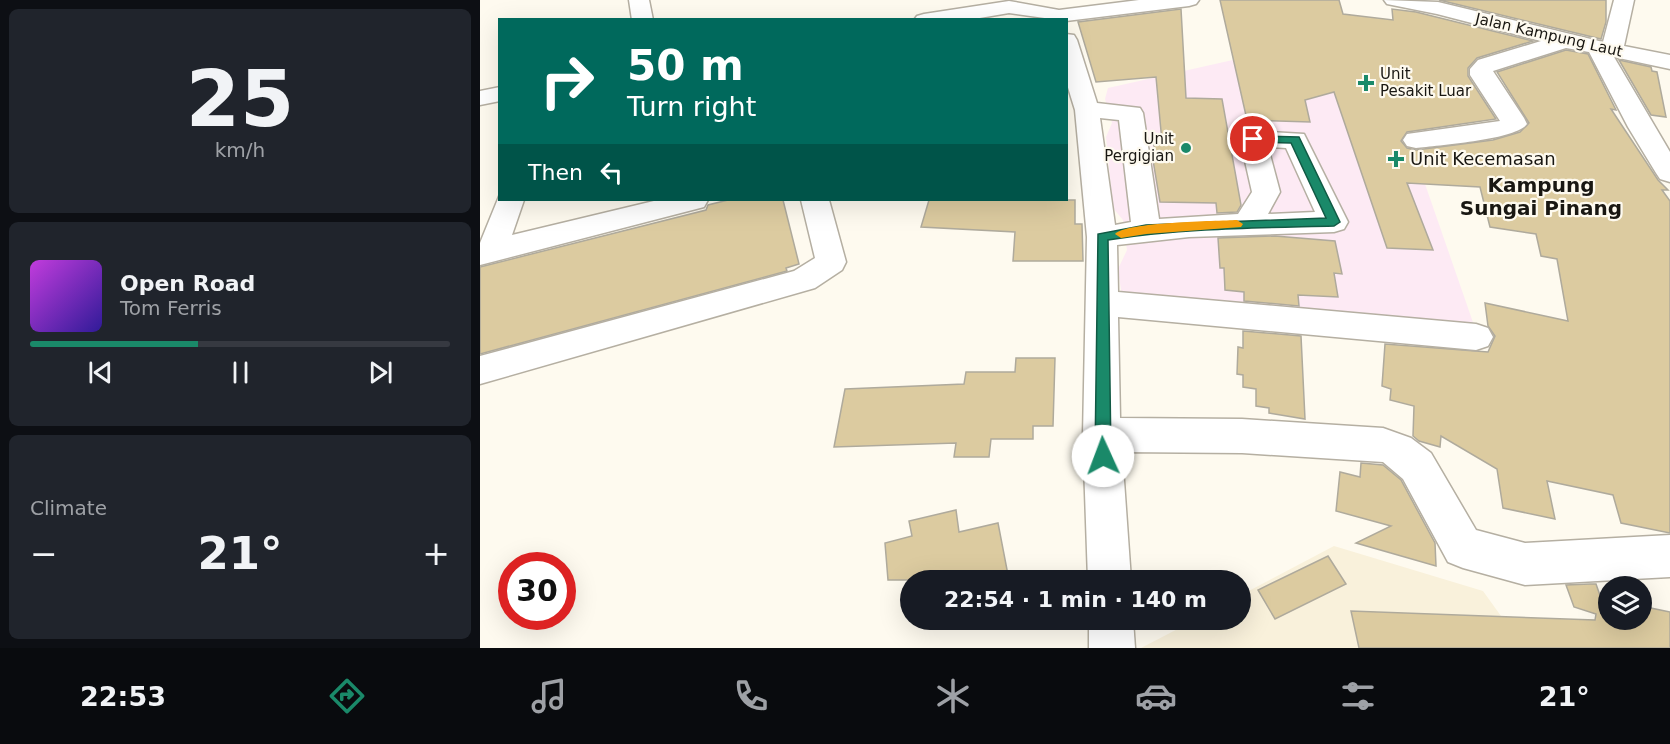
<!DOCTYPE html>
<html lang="en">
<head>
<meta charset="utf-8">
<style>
	body { margin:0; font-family:"DejaVu Sans",sans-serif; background:#20242c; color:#f1f3f6; height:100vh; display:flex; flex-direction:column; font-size:22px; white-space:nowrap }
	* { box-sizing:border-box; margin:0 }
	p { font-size:20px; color:#9ea1a6 }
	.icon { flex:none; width:33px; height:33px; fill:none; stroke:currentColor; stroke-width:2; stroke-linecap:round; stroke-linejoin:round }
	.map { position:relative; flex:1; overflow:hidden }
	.drawer { display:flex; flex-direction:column; gap:9px; padding:9px; background:#0d0f14; width:480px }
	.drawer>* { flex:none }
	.hud { position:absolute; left:18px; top:18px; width:570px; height:183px; border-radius:0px; box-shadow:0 6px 24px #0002; background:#00695c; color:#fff; overflow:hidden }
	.controls { position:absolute; left:1118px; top:576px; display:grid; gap:12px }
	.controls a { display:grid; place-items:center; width:54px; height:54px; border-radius:50%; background:#171b24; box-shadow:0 6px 24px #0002; font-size:30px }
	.speed { position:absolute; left:18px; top:552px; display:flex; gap:12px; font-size:30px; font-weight:700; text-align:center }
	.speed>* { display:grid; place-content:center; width:78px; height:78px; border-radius:50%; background:#171b24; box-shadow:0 6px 24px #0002; line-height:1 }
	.speed .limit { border:9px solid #d22; background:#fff; color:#111 }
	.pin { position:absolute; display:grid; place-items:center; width:51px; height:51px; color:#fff; margin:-26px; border:3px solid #fff; border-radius:50%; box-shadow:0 2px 6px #0007 }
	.me { position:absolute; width:66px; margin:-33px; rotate:358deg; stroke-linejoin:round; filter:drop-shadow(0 0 4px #0008) }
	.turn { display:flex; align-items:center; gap:21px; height:126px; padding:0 30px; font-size:27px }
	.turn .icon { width:78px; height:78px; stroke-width:2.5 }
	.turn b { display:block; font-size:42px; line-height:51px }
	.then { display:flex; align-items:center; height:57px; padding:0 30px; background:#0003; gap:12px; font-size:22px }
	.big { font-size:45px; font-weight:800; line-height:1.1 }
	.drawer .card { flex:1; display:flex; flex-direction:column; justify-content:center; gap:9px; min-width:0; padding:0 21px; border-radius:9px; background:#20242c }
	.drawer .dial { align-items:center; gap:0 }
	.dial b { font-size:78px; line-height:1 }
	.song { display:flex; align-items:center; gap:18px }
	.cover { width:72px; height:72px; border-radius:9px; background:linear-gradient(135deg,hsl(290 70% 55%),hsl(250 70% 35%)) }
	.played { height:6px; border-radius:3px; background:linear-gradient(90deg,#1a8969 40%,#363941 40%) }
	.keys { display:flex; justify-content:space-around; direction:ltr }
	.heat { display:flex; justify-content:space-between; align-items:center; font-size:33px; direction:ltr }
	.trip { position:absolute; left:420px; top:570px; width:351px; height:60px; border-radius:30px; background:#171b24; box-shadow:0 6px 24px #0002; font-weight:800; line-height:60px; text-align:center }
	.tab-bar { display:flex; height:96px; justify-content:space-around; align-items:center; background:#090b0e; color:#9ea1a6 }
	.tab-bar .icon { width:42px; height:42px }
	.tab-bar .current { color:#1a8969 }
	.tab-bar b { font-size:27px; color:#f1f3f6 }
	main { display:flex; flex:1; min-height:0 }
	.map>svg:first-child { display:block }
</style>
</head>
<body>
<main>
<section class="drawer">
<div class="card dial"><b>25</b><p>km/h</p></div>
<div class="card">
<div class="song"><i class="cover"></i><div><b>Open Road</b><p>Tom Ferris</p></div></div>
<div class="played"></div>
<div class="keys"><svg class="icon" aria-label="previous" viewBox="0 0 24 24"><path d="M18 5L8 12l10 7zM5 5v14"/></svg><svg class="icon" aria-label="pause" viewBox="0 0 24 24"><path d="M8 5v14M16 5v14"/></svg><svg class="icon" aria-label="next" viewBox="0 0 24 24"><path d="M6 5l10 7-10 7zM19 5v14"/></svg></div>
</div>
<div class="card"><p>Climate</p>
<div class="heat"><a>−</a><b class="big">21°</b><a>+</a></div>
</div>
</section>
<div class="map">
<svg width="1190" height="648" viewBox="0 0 1190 648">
	<rect width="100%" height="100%" fill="#fefaef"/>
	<polygon fill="#f9f1db" points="854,546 1003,591 1044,648 661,648 715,620 760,620 761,595"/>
	<polygon fill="#fdeaf4" points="784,53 894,66 936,158 996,331 642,297 638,269 647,250 643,220 633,208 626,137 632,123 625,99 628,88"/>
	<g fill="#dccba0" stroke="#afaa9c" stroke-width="1.5">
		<polygon points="740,0 859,0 863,14 913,20 912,9 936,12 1053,41 997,58 988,68 988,76 1016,119 927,132 921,141 927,148 936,150 1013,140 1040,132 1049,123 1017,72 1086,50 1108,54 1136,110 1131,109 1178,180 1188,190 1182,190 1190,201 1190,533 1141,523 1133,495 1067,481 1075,519 1023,508 1017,469 961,436 960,447 939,441 933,436 934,406 910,400 911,389 902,386 905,344 1008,352 1015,336 1008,326 1005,303 1088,321 1077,259 1061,256 1056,234 1010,227 1000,187 927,183 953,250 907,248 854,92 825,100 830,122 767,120"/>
		<polygon points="959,0 1126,0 1126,22 1121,39"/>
		<polygon points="701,9 706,98 742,99 761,205 757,212 737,213 736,203 680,202 672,154 674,154 674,142 682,142 676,77 616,82 598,22"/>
		<polygon points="1139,60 1171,67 1172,71 1177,72 1186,117 1171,115"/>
		<polygon points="248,200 303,200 319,264 306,268 307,271 0,354 0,267 226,210 228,205"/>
		<polygon points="449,200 595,200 595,224 602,224 603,261 533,261 535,232 441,227"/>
		<polygon points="795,236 855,241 862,274 854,273 858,297 818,295 819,306 764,301 764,292 745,290 744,268 740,268 738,238"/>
		<polygon points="763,331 821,336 825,419 789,413 789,408 776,406 776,389 763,387 763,375 757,374 758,347 763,348"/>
		<polygon points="536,358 575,358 573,426 553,426 553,439 511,439 509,457 474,457 476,443 354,447 365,389 484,384 486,372 535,372"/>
		<polygon points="881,463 903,465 921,480 955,543 956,566 876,543 911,526 856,511 860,472 880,477"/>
		<polygon points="476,510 479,532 518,523 529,580 408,580 405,543 432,536 429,521"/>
		<polygon points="848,556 866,584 795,619 778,590"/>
		<polygon points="1110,584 1116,584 1122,601 1128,602 1128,620 1161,620 1161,606 1190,612 1190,648 879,648 871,611 1115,620 1116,614 1094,607 1086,585"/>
	</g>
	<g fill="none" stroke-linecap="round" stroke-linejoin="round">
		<g stroke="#b5afa2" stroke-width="3">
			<g id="minor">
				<polygon points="149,0 169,0 173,20 152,20"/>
				<polygon points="659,0 719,0 716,4 709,6 586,21 529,13 488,20 434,20 437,16 444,14 529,1 579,10"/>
				<path d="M904 0 958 2 1123 42 1134 0H1154L1144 46 1190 55V69L1134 57 1190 152V182L1180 179 1176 173 1148 127 1109 52 1086 48 1013 71 1044 118 1047 124C1035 140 958 145 936 148L927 146 923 140 927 134 1020 121 990 75V69L998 60 1061 41 957 14 907 4Z"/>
				<path d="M586 34 594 35 597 40 617 103 660 108 663 113 679 219 758 214 772 192 760 139 764 133 773 131 824 134 868 222 864 229 854 232 709 237 637 245 638 292 996 324 1008 328 1013 337 1008 346 996 350 638 317 640 418 762 419 903 428 931 438 951 453 996 530 1045 543 1190 535V577L1045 585 983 568 968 562 923 479 903 462 762 453 642 452 651 580H608L603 435 607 237 595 110 586 81ZM620 118 639 120 651 222 635 225ZM788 147 806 148 835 212 788 214 800 192Z"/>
				<polygon points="20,87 20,101 0,105 0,91"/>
				<polygon points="20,194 20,200 44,200 32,235 178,200 228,200 224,207 0,265 0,243"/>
				<polygon points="321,200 349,200 366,262 362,270 335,288 0,384 0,356 314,271 335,258"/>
				<polygon points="609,620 653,620 655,648 609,648"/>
			</g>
		</g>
		<use href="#minor" fill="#fff" fill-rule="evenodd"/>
	</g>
	<path fill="#1a8969" stroke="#115944" stroke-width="1.5" d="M773 136 819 137 860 222 854 226C779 228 703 228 628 240L631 456 629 461 623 463 618 461 615 456 618 234 666 225 846 218 811 143 769 142V137Z"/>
	<path fill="#f59e0b" d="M757 220 763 224 761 227 666 234 641 238 635 234C645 222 737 221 757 220Z"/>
	<g fill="#1a8969" stroke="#fefaef" stroke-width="2">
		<path d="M883 74h6v6h6v6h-6v6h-6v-6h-6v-6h6z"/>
		<circle cx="706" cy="148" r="6"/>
		<path d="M913 150h6v6h6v6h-6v6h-6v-6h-6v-6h6z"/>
	</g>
	<g text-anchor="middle" stroke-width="4.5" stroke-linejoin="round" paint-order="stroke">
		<g font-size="15" fill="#191712" stroke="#fefaef">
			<text transform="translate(1069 35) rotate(13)" y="5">Jalan Kampung Laut</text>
		</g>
		<g font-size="15" fill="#191712" stroke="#fefaef" text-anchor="start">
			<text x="900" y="79">Unit<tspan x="900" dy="17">Pesakit Luar</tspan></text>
			<text x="694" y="144" text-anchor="end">Unit<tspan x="694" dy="17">Pergigian</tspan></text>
		</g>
		<g font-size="18" fill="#191712" stroke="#fefaef" text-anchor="start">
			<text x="930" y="165">Unit Kecemasan</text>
		</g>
		<g font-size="20" font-weight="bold" fill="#191712" stroke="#fefaef">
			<text x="1061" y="192">Kampung<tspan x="1061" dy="23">Sungai Pinang</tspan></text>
		</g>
	</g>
</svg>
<div class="controls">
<a><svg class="icon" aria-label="layers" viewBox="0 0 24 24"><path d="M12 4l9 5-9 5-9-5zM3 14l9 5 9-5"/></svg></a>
</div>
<div class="speed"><div class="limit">30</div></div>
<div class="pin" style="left:773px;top:139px;background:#d93025"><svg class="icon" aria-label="arrive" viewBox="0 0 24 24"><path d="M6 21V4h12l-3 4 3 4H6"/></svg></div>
<svg class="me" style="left:623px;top:456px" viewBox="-20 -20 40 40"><circle r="19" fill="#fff"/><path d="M0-13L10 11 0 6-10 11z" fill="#1a8969"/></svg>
<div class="trip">22:54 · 1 min · 140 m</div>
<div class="hud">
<div class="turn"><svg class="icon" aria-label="right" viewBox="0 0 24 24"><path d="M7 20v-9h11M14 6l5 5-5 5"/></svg><div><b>50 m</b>Turn right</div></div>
<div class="then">Then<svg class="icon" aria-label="left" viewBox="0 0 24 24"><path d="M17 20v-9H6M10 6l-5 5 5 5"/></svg></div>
</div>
</div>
</main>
<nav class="tab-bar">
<b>22:53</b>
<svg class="icon current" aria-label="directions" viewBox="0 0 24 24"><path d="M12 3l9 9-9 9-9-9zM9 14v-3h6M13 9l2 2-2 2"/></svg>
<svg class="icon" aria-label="music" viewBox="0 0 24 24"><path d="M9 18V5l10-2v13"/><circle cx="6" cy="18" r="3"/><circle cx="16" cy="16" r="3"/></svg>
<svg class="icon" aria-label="phone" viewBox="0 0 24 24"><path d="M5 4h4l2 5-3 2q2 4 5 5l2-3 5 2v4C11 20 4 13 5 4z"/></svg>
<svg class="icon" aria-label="climate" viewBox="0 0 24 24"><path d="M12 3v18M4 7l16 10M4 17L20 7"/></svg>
<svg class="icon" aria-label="car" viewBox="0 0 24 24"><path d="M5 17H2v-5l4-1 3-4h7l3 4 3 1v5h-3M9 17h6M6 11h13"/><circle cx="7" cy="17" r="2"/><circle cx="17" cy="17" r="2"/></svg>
<svg class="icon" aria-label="filters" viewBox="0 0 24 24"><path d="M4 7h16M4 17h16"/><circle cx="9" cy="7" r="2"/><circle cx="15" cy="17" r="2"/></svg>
<b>21°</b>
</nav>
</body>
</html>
